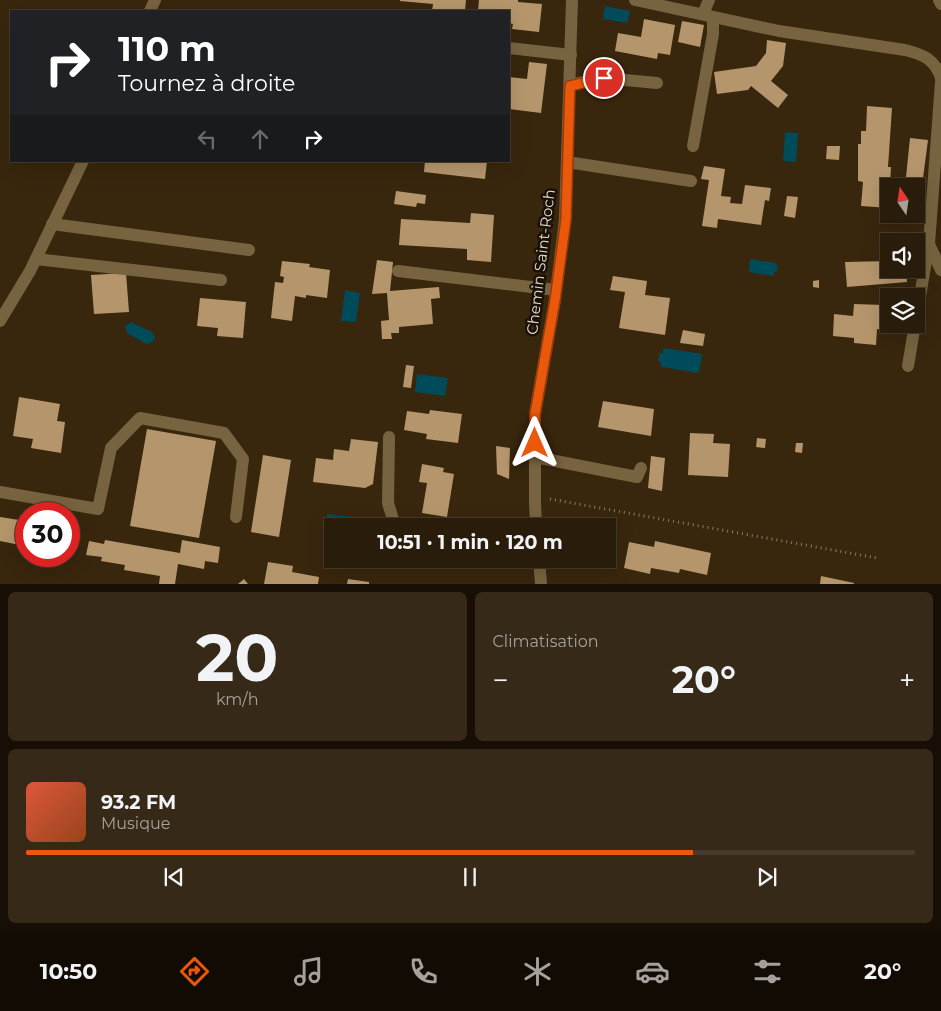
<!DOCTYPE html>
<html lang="fr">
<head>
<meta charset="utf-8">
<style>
	body { margin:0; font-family:Montserrat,sans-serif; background:#362918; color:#f1f3f6; height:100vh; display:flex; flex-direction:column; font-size:19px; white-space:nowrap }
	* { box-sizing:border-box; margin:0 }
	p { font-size:16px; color:#a5a19c }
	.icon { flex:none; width:28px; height:28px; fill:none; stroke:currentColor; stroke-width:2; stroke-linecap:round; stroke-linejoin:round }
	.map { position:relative; height:584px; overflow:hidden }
	.sheet { display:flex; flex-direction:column; gap:8px; padding:8px; background:#170f06; flex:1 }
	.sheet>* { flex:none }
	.top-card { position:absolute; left:10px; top:10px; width:500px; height:152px; border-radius:0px; box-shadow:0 5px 20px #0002,0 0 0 1px #463a2b; background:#202124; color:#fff; overflow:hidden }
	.needle { width:32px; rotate:347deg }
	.controls { position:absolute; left:880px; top:178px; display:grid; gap:10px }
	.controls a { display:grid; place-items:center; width:45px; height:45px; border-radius:0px; background:#2a1c0a; box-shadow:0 5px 20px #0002,0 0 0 1px #463a2b; font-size:25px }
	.speed { position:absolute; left:15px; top:502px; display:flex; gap:10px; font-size:25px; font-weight:700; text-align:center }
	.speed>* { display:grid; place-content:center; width:65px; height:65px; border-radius:50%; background:#2a1c0a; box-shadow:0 5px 20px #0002,0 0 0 1px #463a2b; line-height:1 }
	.speed .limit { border:8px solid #d22; background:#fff; color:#111 }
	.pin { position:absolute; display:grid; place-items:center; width:42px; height:42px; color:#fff; margin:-21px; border:2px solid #fff; border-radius:50%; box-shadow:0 1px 5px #0007 }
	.me { position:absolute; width:55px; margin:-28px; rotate:0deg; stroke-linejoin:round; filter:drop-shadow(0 0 4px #0008) }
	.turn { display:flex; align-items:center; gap:18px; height:105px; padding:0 25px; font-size:22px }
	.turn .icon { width:65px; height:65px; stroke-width:2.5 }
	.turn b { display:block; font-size:35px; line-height:42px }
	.lanes { display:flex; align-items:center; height:48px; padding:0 25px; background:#0003; justify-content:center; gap:25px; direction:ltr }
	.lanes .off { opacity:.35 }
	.big { font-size:38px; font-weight:700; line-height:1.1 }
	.sheet .widget { flex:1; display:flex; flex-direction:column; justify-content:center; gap:8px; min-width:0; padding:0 18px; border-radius:8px; background:#362918 }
	.sheet .dial { align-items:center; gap:0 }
	.dial b { font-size:65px; line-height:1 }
	.song { display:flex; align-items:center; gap:15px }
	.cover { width:60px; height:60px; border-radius:8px; background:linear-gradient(135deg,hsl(10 70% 55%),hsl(20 70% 35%)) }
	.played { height:5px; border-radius:2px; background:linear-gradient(90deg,#ea580c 75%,#463a2b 75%) }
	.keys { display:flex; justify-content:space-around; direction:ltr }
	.heat { display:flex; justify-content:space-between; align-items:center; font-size:28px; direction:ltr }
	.sheet .tiles { flex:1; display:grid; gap:8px; grid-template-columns:1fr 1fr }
	.widget:last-child { grid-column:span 2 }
	.trip { position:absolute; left:324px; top:518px; width:292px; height:50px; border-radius:0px; background:#2a1c0a; box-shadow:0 5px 20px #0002,0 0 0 1px #463a2b; font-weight:700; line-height:50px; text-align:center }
	.tabs { display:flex; height:80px; justify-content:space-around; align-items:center; background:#110b04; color:#a5a19c }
	.tabs .icon { width:35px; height:35px }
	.tabs .current { color:#ea580c }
	.tabs b { font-size:22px; color:#f1f3f6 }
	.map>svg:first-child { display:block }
</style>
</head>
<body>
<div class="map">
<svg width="941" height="584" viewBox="0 0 941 584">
	<rect width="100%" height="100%" fill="#38260d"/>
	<g fill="#004b5a">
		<polygon points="605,6 630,11 627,23 603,19"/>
		<polygon points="785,132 798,133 796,162 783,161"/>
		<polygon points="750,259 776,263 778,270 774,273 774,276 749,272"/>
		<polygon points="345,290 360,293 356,322 341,321"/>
		<polygon points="131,322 152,332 155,337 153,342 146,344 127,333 125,326"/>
		<polygon points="663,348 702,354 699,373 661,367 661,363 658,360 659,354 663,353"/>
		<polygon points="417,374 448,378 445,396 415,392"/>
		<polygon points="327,514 361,518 360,526 332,526 332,530 326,529"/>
	</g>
	<g fill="#b5966c">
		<polygon points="400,0 466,0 465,11 432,11 433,4 400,1"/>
		<polygon points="479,0 518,0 518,2 542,4 539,32 512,29 513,24 509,23 509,11 478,11"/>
		<polygon points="644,19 675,25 670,55 658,53 657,59 615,51 618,33 641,37"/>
		<polygon points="682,21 704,25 700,47 678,42"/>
		<polygon points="767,40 786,43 783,66 771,81 788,95 778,108 751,86 748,90 717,94 714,72 756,66 766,53"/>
		<polygon points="529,62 547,64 541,113 509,109 509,77 527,79"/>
		<polygon points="867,106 892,108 888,167 891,167 890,186 889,186 889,208 861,206 863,182 858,181 858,144 861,144 861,131 866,131"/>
		<polygon points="910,138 928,140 923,178 906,177"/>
		<polygon points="827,146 840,146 839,160 826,159"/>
		<polygon points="425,161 487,161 485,179 424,172"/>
		<polygon points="704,166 725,169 721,196 731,197 730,203 742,204 745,185 771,188 769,201 765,200 761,225 718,219 717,228 702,226 709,180 701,179"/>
		<polygon points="396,191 426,195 425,204 417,203 416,207 394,204"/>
		<polygon points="787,196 798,197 795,218 784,216"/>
		<polygon points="471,213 494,215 491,262 467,260 467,249 399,245 401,219 470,223"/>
		<polygon points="377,260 393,262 390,291 439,287 440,298 431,299 433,324 399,327 399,333 391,333 392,339 382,339 381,321 389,320 387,293 372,294"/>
		<polygon points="282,261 310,264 309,267 330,270 327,298 306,295 306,298 295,296 292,321 271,318 275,282 283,283 284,277 280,276"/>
		<polygon points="889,261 889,269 906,269 907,282 847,287 845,262"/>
		<polygon points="126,273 129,312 94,314 91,275"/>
		<polygon points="613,276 647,281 645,295 670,298 665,335 619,328 625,292 610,290"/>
		<polygon points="819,280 819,288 813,287 813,281"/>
		<polygon points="200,298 246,302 243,338 217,336 218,328 197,326"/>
		<polygon points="854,304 884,305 883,330 877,329 876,345 854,343 854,338 833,336 834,314 853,316"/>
		<polygon points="683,330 705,334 703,346 680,343"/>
		<polygon points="406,365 414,366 411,388 403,387"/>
		<polygon points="19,397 60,404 57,421 65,422 61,453 31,448 33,439 13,436"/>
		<polygon points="603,401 654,409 651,436 598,427"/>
		<polygon points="430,410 462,414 458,443 426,439 427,434 404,430 407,411 429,414"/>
		<polygon points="147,429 216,441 199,538 130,526"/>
		<polygon points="690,433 714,434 713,443 730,444 728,477 688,475"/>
		<polygon points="757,438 766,439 765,448 756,447"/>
		<polygon points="351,439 378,442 373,484 365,488 313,482 316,458 333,460 334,449 349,451"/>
		<polygon points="796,443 803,443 802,453 795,452"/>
		<polygon points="496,446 510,448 509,479 497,474"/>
		<polygon points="263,455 291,460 279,537 251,532"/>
		<polygon points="651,456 665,458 662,491 648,488"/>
		<polygon points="422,464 444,468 443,472 454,474 447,517 422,513 427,483 419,482"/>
		<polygon points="0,517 26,521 26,555 23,554 25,546 0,541"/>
		<polygon points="105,540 180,553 182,540 220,547 218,563 205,561 204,569 178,564 175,584 159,584 160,576 124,570 125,565 101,561 102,557 86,555 89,541 104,544"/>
		<polygon points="655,541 711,553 707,575 680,569 679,573 651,568 650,574 624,568 629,542 654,547"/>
		<polygon points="268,562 293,566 292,572 319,577 318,584 264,584"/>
		<polygon points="821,576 854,583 854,584 820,584"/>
		<polygon points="244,579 248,584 238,584"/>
		<polygon points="348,579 369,582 369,584 347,584"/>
	</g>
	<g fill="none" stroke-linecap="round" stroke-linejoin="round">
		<polyline stroke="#8a7a67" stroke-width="3" stroke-dasharray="1 4" stroke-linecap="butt" points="550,499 877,558"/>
		<g stroke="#77633f" stroke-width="12">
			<polyline points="703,14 709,0"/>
			<polyline points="509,48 571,55"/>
			<polyline points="570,85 604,78 657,83"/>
			<polyline points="693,146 713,34 713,17"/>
			<polyline points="567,162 691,181"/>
			<polyline points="52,224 249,250"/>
			<polyline points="929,244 941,270"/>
			<polyline points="36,259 221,280"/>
			<polyline points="398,271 556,290"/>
			<polyline points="916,319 929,244"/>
			<polyline points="908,366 915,324"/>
			<polyline points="389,437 388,503 395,526"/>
			<polyline points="535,457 637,477 641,468"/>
			<polyline points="0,492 98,509 111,448 140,418 224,433 243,459 236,517"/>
			<polyline points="520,559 539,561"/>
		</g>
		<g stroke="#77633f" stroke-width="12">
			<path d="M635 0 779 31 905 50C922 54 935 59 941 78"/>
			<polyline points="939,0 941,4"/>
			<polyline points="150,11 155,0"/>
			<polyline points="929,244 941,82"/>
			<polyline points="0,321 30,271 83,161"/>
			<polyline points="536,526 535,502 535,414 555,300 565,219 572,0"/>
			<polyline points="539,559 541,584"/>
		</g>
	</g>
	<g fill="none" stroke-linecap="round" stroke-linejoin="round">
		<g stroke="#983908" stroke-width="12">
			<polyline id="route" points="535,443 535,414 555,300 566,219 570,86 604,78"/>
		</g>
		<use href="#route" stroke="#ea580c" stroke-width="9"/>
	</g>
	<g text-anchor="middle" stroke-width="5" stroke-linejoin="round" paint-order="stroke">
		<g font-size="15" fill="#e7dbcd" stroke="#191107">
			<text transform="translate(541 262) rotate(-83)" y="5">Chemin Saint-Roch</text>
		</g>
	</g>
</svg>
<div class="controls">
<a><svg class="needle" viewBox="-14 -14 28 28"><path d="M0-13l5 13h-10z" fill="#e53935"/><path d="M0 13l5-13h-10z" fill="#a5a19c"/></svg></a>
<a><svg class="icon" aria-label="sound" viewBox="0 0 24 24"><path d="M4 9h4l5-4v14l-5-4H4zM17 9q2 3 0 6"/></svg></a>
<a><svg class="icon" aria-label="layers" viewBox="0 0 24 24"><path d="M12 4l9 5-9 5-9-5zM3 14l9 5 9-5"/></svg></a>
</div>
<div class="speed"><div class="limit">30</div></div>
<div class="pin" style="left:604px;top:78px;background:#d93025"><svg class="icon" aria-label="arrive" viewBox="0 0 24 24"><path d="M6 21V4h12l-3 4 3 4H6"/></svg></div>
<svg class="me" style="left:535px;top:443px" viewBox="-20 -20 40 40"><path d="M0-17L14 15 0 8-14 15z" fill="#ea580c" stroke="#fff" stroke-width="4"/></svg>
<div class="trip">10:51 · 1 min · 120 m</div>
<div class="top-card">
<div class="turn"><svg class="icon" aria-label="right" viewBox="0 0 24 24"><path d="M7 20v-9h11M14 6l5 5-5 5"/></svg><div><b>110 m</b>Tournez à droite</div></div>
<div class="lanes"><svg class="icon off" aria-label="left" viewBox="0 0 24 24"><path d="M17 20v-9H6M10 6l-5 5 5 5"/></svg><svg class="icon off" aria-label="ahead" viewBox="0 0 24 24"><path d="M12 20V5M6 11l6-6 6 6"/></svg><svg class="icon" aria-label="right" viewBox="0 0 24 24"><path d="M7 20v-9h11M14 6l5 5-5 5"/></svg></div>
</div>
</div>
<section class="sheet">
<div class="tiles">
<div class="widget dial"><b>20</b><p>km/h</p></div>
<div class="widget"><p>Climatisation</p>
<div class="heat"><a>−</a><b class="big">20°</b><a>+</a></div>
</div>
<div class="widget">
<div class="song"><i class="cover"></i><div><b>93.2 FM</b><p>Musique</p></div></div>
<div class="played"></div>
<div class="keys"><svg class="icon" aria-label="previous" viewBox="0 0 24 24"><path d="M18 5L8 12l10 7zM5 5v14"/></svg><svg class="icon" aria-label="pause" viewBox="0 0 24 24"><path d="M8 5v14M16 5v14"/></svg><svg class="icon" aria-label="next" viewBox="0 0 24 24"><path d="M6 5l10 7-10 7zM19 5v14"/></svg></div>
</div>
</div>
</section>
<nav class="tabs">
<b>10:50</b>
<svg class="icon current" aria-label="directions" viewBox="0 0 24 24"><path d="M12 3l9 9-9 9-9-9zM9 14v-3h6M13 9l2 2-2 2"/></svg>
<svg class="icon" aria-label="music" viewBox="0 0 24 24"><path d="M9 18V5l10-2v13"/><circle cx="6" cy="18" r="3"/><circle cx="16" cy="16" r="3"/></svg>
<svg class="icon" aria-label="phone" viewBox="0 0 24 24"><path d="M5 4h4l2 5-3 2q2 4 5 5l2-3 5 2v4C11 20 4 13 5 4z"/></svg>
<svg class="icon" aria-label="climate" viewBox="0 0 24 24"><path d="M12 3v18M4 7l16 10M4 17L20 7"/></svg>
<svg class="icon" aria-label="car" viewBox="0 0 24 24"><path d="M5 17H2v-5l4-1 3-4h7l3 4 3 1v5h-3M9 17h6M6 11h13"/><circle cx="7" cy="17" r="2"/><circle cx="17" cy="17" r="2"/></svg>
<svg class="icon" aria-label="filters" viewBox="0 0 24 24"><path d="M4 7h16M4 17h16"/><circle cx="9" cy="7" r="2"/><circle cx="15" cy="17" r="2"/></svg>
<b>20°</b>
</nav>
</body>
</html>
